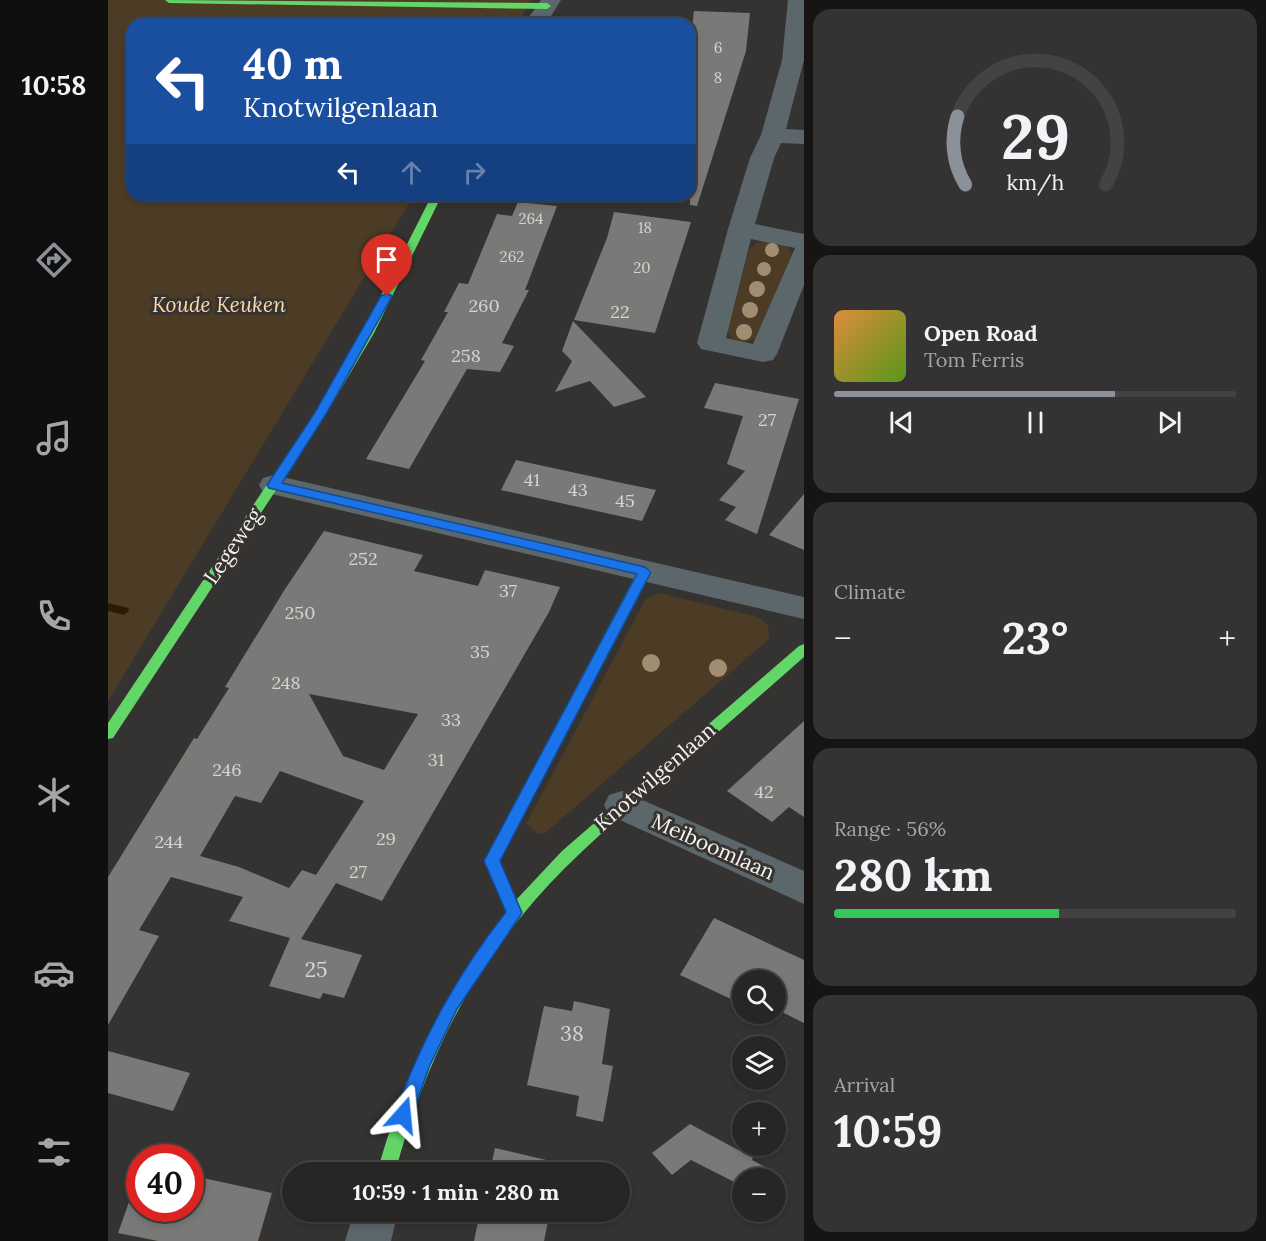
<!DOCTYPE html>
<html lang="en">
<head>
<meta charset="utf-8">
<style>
	body { margin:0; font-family:Lora,serif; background:#343232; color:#f1f3f6; height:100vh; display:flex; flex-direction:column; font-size:22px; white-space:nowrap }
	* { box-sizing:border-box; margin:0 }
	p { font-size:20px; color:#a5a5a7 }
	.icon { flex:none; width:33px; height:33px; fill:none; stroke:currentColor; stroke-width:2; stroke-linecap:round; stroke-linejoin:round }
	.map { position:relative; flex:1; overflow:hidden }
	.sheet { display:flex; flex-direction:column; gap:9px; padding:9px; background:#161514; width:462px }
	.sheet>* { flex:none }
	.hud { position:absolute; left:18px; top:18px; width:570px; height:183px; border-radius:18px; box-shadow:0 3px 9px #0003,0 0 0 2px #444342; background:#1a4fa0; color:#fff; overflow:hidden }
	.controls { position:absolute; left:624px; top:970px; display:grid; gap:12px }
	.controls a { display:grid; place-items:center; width:54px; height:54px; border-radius:50%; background:#282625; box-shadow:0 3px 9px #0003,0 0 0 2px #444342; font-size:30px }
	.speed { position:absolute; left:18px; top:1144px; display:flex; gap:12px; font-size:30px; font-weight:700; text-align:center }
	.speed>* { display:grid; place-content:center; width:78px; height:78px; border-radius:50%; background:#282625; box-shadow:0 3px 9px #0003,0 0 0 2px #444342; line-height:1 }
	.speed .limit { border:9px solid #d22; background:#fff; color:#111 }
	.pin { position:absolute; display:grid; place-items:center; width:51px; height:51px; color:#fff; margin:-62px -26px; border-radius:50% 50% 50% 0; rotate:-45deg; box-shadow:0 0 6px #0007 }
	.pin .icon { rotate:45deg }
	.me { position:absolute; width:66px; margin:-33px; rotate:18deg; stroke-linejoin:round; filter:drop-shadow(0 0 4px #0008) }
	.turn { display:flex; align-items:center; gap:21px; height:126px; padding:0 18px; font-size:27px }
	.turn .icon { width:78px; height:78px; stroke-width:2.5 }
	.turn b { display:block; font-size:42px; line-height:51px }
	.lanes { display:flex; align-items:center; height:57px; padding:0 18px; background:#0003; justify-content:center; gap:30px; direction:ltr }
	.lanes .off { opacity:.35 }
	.big { font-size:45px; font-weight:700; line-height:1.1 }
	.sheet .tile { flex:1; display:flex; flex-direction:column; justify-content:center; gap:9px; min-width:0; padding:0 21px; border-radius:18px; background:#343232 }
	.sheet .dial { align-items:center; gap:0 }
	.dial svg { height:156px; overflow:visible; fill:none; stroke:#444342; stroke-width:7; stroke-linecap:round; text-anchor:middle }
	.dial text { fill:#f1f3f6; stroke:none }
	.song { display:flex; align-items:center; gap:18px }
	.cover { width:72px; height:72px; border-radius:9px; background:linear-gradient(135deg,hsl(30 70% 55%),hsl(90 70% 35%)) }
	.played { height:6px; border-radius:3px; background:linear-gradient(90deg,#8c9099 70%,#444342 70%) }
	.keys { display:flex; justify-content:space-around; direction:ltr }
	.heat { display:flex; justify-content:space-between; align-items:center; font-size:33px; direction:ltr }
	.charge { height:9px; border-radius:4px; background:linear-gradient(90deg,#34c759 56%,#444342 0) }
	.trip { position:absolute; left:174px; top:1162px; width:348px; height:60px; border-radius:30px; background:#282625; box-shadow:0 3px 9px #0003,0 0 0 2px #444342; font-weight:700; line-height:60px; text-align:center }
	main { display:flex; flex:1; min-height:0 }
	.dock { display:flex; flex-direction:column; width:108px; justify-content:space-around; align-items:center; background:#100f0f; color:#a5a5a7 }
	.dock .icon { width:42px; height:42px }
	.dock .current { color:#8c9099 }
	.dock b { font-size:27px; color:#f1f3f6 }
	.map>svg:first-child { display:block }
</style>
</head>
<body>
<main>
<nav class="dock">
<b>10:58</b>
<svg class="icon current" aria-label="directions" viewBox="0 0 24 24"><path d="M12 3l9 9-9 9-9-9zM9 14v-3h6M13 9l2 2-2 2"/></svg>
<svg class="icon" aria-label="music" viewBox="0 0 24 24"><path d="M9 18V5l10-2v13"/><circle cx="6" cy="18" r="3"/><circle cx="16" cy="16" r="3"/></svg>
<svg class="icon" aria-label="phone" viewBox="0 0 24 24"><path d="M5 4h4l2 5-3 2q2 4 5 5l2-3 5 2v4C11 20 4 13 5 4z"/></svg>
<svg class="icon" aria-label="climate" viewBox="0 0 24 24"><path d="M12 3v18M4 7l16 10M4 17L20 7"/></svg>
<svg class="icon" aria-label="car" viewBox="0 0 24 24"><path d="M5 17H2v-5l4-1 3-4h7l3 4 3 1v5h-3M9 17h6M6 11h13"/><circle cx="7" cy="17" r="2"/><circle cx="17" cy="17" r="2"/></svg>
<svg class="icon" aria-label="filters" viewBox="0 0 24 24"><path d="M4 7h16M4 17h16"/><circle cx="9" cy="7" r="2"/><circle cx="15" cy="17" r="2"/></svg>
</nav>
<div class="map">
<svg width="696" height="1241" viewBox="0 0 696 1241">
	<rect width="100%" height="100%" fill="#353331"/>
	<g fill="#4d3c25">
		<polygon points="0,0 424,0 409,24 24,24 24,195 306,195 0,701"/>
		<polygon points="662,240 679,246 684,255 650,337 638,343 626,340 619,332 641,250 648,243"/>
		<polygon points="551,593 650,617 660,626 661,639 437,833 431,834 418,824 537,600"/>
	</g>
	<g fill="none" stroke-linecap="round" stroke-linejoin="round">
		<polygon fill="#2b1b05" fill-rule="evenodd" points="0,603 20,608 21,611 16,615 0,611"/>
	</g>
	<g fill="#7a7977" fill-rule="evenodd">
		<polygon points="586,11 642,13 638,51 589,206 582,205 582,43"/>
		<polygon points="410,202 449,206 417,290 421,290 394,343 406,346 392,372 359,369 301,469 258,459 317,361 313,360 340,312 336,312 351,283 360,284 389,214 404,216"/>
		<polygon points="506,212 583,222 547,333 466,320 499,238"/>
		<polygon points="465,321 538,397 506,407 482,381 447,392 464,361 454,351"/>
		<polygon points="607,383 691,399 649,534 617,520 628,507 611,500 637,471 619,464 635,416 596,408"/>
		<polygon points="408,460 514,483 548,490 534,521 393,490"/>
		<polygon points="696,494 696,550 661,535"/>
		<path d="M216 531 315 555 306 571 370 586 377 570 452 587 441 612 274 901 228 883 193 939 254 955 236 998 215 993 212 999 161 986 182 938 121 921 135 897 63 877 31 930 51 936 0 1025V877L86 738 89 739 121 688 117 687 177 589ZM201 694 310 714 276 770 235 756ZM172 771 256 801 208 875 194 870 181 888 131 867 92 856 127 796 153 803Z"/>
		<polygon points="696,721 696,817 681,807 664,822 619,791"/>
		<polygon points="606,918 696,960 696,1023 668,1009 668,981 634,981 634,993 630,991 625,1000 572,975"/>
		<polygon points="466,1001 502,1009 494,1064 505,1066 495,1122 468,1116 471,1096 419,1085 436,1006 464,1011"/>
		<polygon points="0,1051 82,1073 65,1111 0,1093"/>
		<polygon points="582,1124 645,1158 644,1160 673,1176 668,1187 668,1179 634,1179 634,1186 583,1160 564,1175 544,1153"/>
		<polygon points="387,1148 451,1163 449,1173 378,1173 380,1166 383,1166"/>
		<polygon points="95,1178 164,1193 150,1241 50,1241 10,1233 25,1191 32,1192 32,1209 82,1209 82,1203 86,1203"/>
		<polygon points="372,1212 442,1212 436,1241 366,1241"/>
	</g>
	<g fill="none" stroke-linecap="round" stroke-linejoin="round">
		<g fill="#5c676c" fill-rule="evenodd">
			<polygon points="433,0 453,0 438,24 416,24"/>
			<path d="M680 0H696V60L678 129 696 130V144L673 143 666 158 647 224 696 234V285L669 354 665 360 655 362 593 349 589 343 620 229 642 158 653 135 674 60ZM643 239 687 248 645 344 618 338Z"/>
			<polygon points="166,475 696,597 696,619 155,492 151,485 155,478"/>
			<polygon points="514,791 696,871 696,904 501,815 496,805 501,795"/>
			<polygon points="246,1212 290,1212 283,1241 237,1241"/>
		</g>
		<g fill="#63d668" fill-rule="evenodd">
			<polygon points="57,0 439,3 443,6 439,9 61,3"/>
			<polygon points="324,195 334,195 266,333 218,414 5,738 0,739 0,723 206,414 254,333"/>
			<path d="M537 567 544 571 392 861 408 900 454 851 691 646 696 644V657C645 702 593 747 542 791 496 831 450 870 412 918 350 993 312 1080 287 1173H269C298 1070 334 998 398 912L376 861 530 571Z"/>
		</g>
	</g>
	<g fill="#a18d72">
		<circle cx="664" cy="250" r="7"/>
		<circle cx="656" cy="269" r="7"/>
		<circle cx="649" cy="289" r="8"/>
		<circle cx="642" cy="310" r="8"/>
		<circle cx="636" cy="332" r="8"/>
		<circle cx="543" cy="663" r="9"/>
		<circle cx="610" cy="668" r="9"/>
	</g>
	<path fill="#1a73e8" stroke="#114b97" stroke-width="1.5" d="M279 293 284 296 218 414 174 483 537 567 543 572 392 861 414 913 349 1009 322 1065 302 1120 295 1123 289 1120 286 1115C314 1039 348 976 398 912L376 861 529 574 161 488 159 485 206 414 273 296Z"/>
	<g text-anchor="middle" stroke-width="6" stroke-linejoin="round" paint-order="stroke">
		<g font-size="15" fill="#d6d4d2">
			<text x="610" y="53">6</text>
			<text x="610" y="83">8</text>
			<text x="423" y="224">264</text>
			<text x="537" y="233">18</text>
			<text x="404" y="262">262</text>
			<text x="534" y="273">20</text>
		</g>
		<g font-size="18" fill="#d6d4d2">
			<text x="376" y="312">260</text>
			<text x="512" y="318">22</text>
			<text x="358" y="362">258</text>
			<text x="659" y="426">27</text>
			<text x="424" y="486">41</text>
			<text x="470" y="496">43</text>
			<text x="517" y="507">45</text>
			<text x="255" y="565">252</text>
			<text x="400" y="597">37</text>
			<text x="192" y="619">250</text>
			<text x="372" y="658">35</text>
			<text x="178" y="689">248</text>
			<text x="343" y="726">33</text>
			<text x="328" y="766">31</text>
			<text x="119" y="776">246</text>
			<text x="656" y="798">42</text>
			<text x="278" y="845">29</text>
			<text x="61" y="848">244</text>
			<text x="250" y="878">27</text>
		</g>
		<g font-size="21" font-style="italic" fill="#fad6a8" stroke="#363330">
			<text x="111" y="312">Koude Keuken</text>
		</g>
		<g font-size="21" fill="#f5f3f1" stroke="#363330">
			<text transform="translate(125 546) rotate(-56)" y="7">Legeweg</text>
			<text transform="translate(547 777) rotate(-41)" y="7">Knotwilgenlaan</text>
			<text transform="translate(605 847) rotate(24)" y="7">Meiboomlaan</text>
		</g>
		<g font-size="21" fill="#d6d4d2">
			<text x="208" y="977">25</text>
			<text x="464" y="1041">38</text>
		</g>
	</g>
</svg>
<div class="controls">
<a><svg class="icon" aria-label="search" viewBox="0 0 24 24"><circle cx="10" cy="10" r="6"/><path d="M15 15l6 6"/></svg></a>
<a><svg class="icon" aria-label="layers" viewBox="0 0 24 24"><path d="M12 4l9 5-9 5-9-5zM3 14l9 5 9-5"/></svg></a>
<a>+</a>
<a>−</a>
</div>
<div class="speed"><div class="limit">40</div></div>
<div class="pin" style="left:279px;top:296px;background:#d93025"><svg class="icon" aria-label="arrive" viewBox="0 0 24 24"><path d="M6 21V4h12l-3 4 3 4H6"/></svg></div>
<svg class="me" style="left:295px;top:1115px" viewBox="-20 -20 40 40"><path d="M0-17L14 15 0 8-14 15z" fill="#1a73e8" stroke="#fff" stroke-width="4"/></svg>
<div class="trip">10:59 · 1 min · 280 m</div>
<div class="hud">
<div class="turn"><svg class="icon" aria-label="left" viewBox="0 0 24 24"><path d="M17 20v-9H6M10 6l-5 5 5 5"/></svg><div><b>40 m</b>Knotwilgenlaan</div></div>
<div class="lanes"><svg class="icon" aria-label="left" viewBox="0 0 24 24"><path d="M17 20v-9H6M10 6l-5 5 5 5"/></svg><svg class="icon off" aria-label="ahead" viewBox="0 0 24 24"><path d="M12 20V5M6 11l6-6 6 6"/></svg><svg class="icon off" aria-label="right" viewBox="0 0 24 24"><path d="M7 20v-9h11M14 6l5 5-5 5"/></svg></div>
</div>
</div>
<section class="sheet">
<div class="tile dial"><svg viewBox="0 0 100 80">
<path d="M14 69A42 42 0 1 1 86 69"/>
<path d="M14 69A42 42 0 0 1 10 34" stroke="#8c9099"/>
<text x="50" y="56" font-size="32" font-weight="700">29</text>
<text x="50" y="72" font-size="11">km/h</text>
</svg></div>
<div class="tile">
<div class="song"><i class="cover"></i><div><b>Open Road</b><p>Tom Ferris</p></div></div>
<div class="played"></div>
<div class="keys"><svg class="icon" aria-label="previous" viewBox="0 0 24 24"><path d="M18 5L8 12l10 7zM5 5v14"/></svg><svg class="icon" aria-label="pause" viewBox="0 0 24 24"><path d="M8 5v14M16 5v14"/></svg><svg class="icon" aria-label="next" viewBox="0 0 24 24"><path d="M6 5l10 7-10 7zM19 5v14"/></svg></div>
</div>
<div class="tile"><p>Climate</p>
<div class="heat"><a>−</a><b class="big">23°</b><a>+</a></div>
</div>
<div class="tile"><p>Range · 56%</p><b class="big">280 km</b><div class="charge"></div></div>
<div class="tile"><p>Arrival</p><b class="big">10:59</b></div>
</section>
</main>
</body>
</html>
